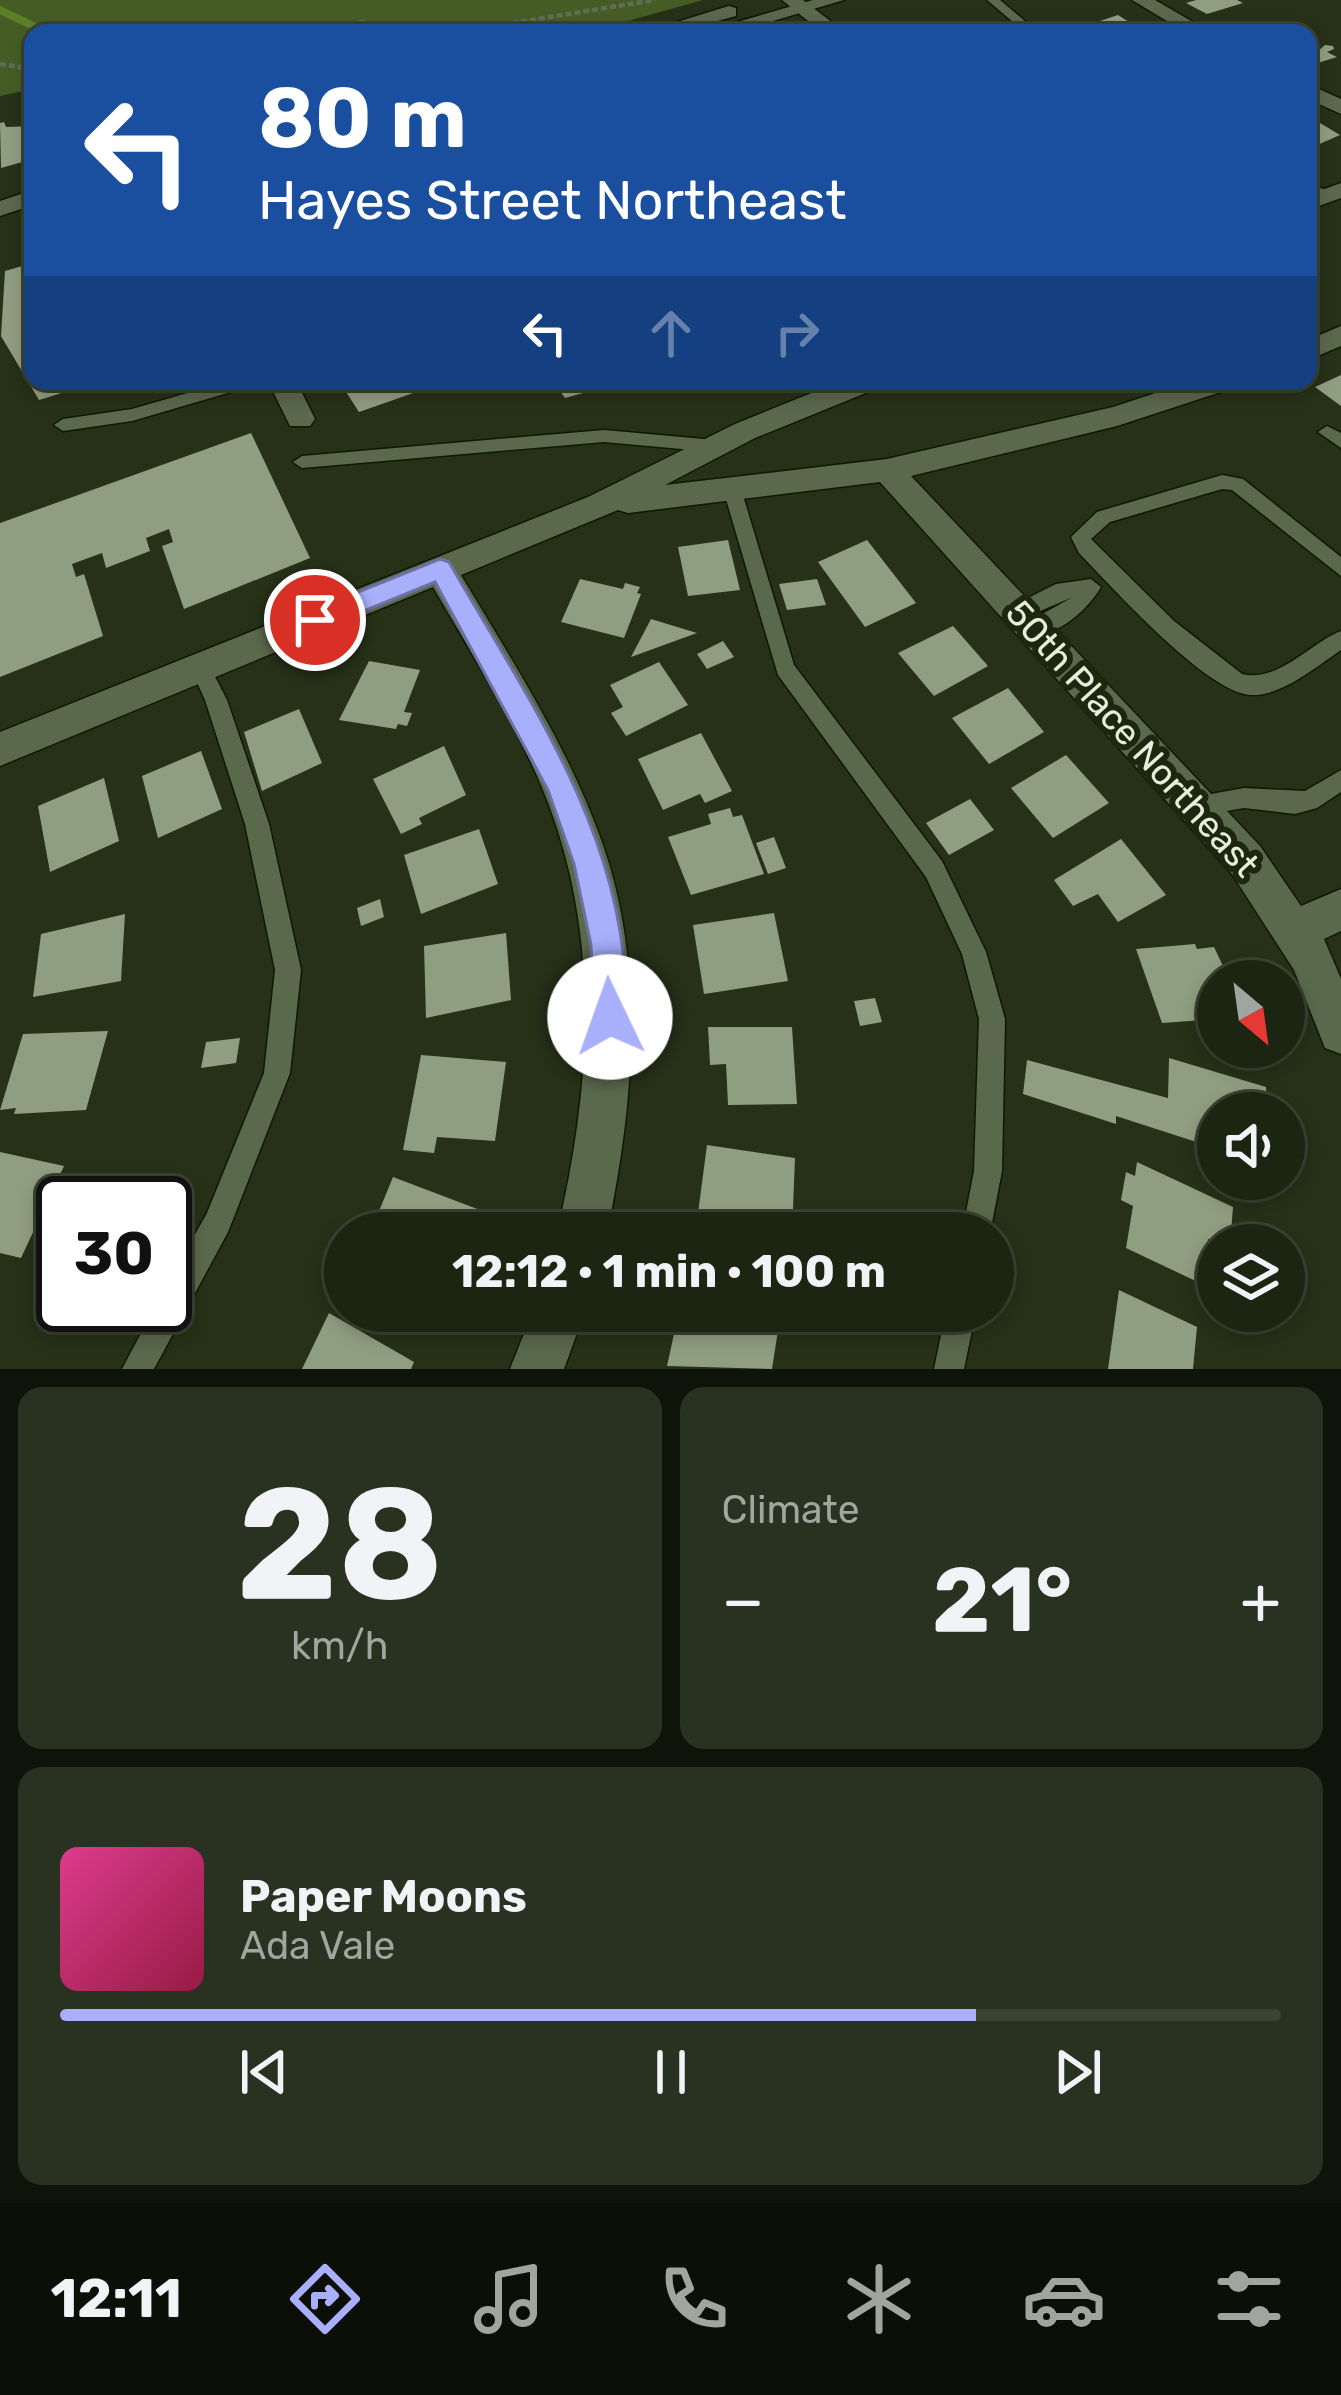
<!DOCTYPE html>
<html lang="en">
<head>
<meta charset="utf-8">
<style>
	body { margin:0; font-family:Rubik,sans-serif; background:#293120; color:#f1f3f6; height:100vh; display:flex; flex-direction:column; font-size:45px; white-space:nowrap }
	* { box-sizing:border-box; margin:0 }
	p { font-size:39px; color:#a0a59f }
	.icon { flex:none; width:66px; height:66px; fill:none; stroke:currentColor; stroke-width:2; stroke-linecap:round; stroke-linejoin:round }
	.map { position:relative; height:1369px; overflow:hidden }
	.details { display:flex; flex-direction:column; gap:18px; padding:18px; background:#0f140a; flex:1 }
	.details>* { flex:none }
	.top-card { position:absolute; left:24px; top:24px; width:1293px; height:366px; border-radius:24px; box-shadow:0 6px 18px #0003,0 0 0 3px #3a4232; background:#1a4fa0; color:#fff; overflow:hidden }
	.needle { width:78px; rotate:151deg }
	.buttons { position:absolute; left:1197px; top:960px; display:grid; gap:24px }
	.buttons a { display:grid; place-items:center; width:108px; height:108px; border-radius:50%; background:#1c2512; box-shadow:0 6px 18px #0003,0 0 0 3px #3a4232; font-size:60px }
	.speed { position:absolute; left:36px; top:1176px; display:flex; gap:24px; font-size:60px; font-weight:700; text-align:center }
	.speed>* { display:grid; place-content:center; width:156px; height:156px; border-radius:50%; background:#1c2512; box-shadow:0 6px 18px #0003,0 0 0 3px #3a4232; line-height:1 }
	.speed .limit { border:6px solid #111; border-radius:18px; background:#fff; color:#111 }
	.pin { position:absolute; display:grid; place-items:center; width:102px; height:102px; color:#fff; margin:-51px; border:6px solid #fff; border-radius:50%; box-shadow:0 3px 12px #0007 }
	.me { position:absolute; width:132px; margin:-66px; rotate:357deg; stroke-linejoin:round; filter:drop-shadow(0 0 9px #0008) }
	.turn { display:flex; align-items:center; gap:42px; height:252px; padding:0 36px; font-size:54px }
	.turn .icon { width:156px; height:156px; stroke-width:2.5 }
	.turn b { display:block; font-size:84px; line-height:102px }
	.lanes { display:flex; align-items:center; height:114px; padding:0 36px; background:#0003; justify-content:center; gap:60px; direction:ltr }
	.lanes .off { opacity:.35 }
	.big { font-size:90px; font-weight:700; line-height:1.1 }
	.details .widget { flex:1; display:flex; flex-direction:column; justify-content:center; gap:18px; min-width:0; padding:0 42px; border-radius:24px; background:#293120 }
	.details .dial { align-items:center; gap:0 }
	.dial b { font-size:156px; line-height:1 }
	.song { display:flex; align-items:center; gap:36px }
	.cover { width:144px; height:144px; border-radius:18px; background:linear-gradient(135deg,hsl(330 70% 55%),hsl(340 70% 35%)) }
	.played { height:12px; border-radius:6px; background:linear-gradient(90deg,#a8b0fc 75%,#3a4232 75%) }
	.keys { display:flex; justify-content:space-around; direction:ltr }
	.heat { display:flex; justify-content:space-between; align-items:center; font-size:66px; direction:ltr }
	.details .tiles { flex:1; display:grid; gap:18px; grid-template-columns:1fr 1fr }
	.widget:last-child { grid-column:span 2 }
	.trip { position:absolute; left:324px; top:1212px; width:690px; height:120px; border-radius:60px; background:#1c2512; box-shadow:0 6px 18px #0003,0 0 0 3px #3a4232; font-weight:700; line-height:120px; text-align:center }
	.tabs { display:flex; height:192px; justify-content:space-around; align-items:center; background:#0b0f07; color:#a0a59f }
	.tabs .icon { width:84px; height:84px }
	.tabs .current { color:#a8b0fc }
	.tabs b { font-size:54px; color:#f1f3f6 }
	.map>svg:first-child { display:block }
</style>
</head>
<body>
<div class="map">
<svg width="1341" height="1369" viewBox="0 0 1341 1369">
	<rect width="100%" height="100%" fill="#263118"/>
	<polygon fill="#455d25" points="0,0 703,0 585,33 33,33 33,89 0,96"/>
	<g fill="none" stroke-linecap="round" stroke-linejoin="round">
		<g stroke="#5b7f29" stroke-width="8">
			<polyline points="0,10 48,33"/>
			<polyline points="302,33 363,24"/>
		</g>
	</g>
	<g fill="#8f9d80">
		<polygon points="1196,0 1237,0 1243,3 1207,14 1186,3"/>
		<polygon points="1118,15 1129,22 1145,26 1115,33 1097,22"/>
		<polygon points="1325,45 1333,46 1334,49 1327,52 1337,57 1308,66 1308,46 1318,51"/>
		<polygon points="4,122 6,127 33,126 33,159 1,168 0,123"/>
		<polygon points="1320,123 1340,135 1308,149 1308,127"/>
		<polygon points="33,263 33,381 97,382 39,400 1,336 5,271"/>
		<polygon points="1341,375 1341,406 1315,387"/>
		<polygon points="339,381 413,381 419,391 359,412"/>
		<polygon points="553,381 623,381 623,382 565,398"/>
		<polygon points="251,433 310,558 184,609 162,546 173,542 169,529 146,538 150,551 106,568 102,553 72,564 76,577 84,574 103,636 0,677 0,523"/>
		<polygon points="728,540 740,590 688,596 678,547"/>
		<polygon points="867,540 916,603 865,627 818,562"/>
		<polygon points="580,579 623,589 625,583 640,587 637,593 641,594 624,638 561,622"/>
		<polygon points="817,579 826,605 787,610 779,584"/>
		<polygon points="651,619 697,633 631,657"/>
		<polygon points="953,626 988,666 934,696 898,653"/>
		<polygon points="723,641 734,657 707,669 697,654"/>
		<polygon points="369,661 420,670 404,712 412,713 407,726 398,724 396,729 339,720"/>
		<polygon points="659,662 688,705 626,736 611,713 623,707 610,685"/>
		<polygon points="1008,688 1044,732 989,764 952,718"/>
		<polygon points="299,709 322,763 262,791 244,732"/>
		<polygon points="701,733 732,791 705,803 700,794 663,810 638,759"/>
		<polygon points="444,746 466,795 419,818 422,824 401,834 373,779"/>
		<polygon points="201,751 222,809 158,838 142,776"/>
		<polygon points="1066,755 1109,803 1053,838 1011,788"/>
		<polygon points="104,778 119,841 50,872 38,806"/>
		<polygon points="970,799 994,830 949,855 926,823"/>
		<polygon points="730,808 733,817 742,815 764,874 691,895 668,837 711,824 708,814"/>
		<polygon points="479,829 498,884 421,914 404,855"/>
		<polygon points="774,837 786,868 768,874 756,843"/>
		<polygon points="1121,839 1166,895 1118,922 1098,894 1073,906 1054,880"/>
		<polygon points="380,899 384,917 361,926 357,908"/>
		<polygon points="774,913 788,981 704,994 693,925"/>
		<polygon points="125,914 121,981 33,997 41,934"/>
		<polygon points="506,933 511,1000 426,1018 424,946"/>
		<polygon points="1195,944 1197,949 1214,947 1230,981 1218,981 1218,1019 1162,1023 1136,949"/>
		<polygon points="875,998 882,1022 860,1026 854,1001"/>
		<polygon points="708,1027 792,1027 797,1104 728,1105 726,1064 710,1065"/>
		<polygon points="108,1031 86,1110 14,1114 16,1108 0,1110 23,1034"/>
		<polygon points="240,1038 236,1063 201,1068 206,1042"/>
		<polygon points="421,1055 506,1062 495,1141 437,1137 434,1153 403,1150"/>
		<polygon points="1169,1058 1266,1087 1267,1113 1218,1113 1218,1149 1116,1116 1116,1124 1023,1094 1027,1060 1168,1098"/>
		<polygon points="707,1145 795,1158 792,1233 722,1233 696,1228"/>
		<polygon points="0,1152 64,1166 21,1258 0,1253"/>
		<polygon points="1137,1162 1233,1207 1230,1245 1208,1239 1202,1284 1126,1248 1133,1206 1121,1200 1126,1172 1135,1176"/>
		<polygon points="393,1177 480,1210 472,1233 370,1233"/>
		<polygon points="1119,1290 1197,1327 1193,1369 1108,1369"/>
		<polygon points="679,1311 781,1311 772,1369 667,1366"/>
		<polygon points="329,1313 414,1362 411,1369 302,1369"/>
	</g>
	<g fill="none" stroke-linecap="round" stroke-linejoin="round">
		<g stroke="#0f1902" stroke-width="3">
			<g id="lane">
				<polygon points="987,0 1000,0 1039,33 1026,33"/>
				<polygon points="1308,184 1333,192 1335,195 1328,199 1308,193"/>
				<polygon points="229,381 257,381 255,385 132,421 63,431 54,425 63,419 132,409"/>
				<polygon points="1327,426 1341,433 1341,448 1318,432"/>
				<polygon points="604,430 715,440 724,446 715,452 604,442 302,468 293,462 302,456"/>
				<path d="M1222 475 1243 479 1341 557V576L1232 490 1222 489 1110 522 1091 539 1174 621 1242 674C1278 683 1310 643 1341 631V650C1317 666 1281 697 1250 695 1205 691 1112 587 1079 553L1071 537 1097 512Z"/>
				<polygon points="732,482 741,489 794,665 942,861 986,952 1005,1019 1002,1171 990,1233 962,1233 974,1171 979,1019 962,954 926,877 778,675 723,489"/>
				<path d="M1091 579 1101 587C1087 611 1055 639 1026 635L1023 629 1026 623 1073 597 1019 620 1009 612 1012 606 1056 584Z"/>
				<polygon points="200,658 207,661 227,700 269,824 301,970 290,1073 228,1232 154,1369 122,1369 156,1305 165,1305 165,1288 207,1213 264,1073 275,970 245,824 205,700 190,667 193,661"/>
				<polygon points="1341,770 1341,792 1317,808 1295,814 1244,808 1197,816 1189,812 1186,805 1189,798 1244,788 1305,791"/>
				<polygon points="946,1311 976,1311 964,1369 934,1369"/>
			</g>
		</g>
		<g stroke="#0f1902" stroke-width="3">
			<g id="street">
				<polygon points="782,0 803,0 846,33 823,33"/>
				<polygon points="1132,0 1155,0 1212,33 1187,33"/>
				<polygon points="1308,84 1341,99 1341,114 1308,99"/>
				<polygon points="1341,183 1341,198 1308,210 1308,195"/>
				<polygon points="1341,326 1341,346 1308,360 1308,340"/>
				<polygon points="268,381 296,381 315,419 310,426 290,426"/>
				<path d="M841 381H882L878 388 755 438 665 485 887 459 1113 407 1192 381H1237L1233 388 1117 426 911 476 1260 846 1301 906 1341 889V931L1324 939 1341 979V1054L1325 1048 1294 970 1232 874 880 482 628 513 618 510 461 575C511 659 565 742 599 834 647 962 634 1103 607 1233H557C592 1084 602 934 543 790 514 719 471 653 433 587L0 766V732L588 497 735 424Z"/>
				<polygon points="533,1311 585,1311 564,1369 510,1369"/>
			</g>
		</g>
		<g stroke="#0f1902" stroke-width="3">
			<g id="secondary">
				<polygon points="813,0 844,0 732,33 699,33"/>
				<polygon points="729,6 736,8 736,16 673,33 641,33"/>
				<polygon points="33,190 33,205 0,216 0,201"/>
			</g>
		</g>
		<g stroke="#626c55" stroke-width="4.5" stroke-dasharray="6 3" stroke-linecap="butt">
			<polyline points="450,33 655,0"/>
			<polyline points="0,64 33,69"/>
		</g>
		<use href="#lane" fill="#5a684c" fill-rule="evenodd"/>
		<use href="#street" fill="#5a684c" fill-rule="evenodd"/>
		<use href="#secondary" fill="#5a684c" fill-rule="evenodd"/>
	</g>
	<path fill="#a8b0fc" stroke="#6d72a4" stroke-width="3" d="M440 559 449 562C523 691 616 822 625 975 626 993 630 1012 622 1029L610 1034 599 1029 594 1017 591 945 574 864 548 790 435 582 315 631 302 620 306 613Z"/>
	<g text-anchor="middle" stroke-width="12" stroke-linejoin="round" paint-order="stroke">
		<g font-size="36" fill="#e5eddd" stroke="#1c270e">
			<text transform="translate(1133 738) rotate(48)" y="13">50th Place Northeast</text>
		</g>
	</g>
</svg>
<div class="buttons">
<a><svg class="needle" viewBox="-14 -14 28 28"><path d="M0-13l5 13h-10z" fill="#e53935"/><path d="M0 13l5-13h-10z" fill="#a0a59f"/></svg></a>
<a><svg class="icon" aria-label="sound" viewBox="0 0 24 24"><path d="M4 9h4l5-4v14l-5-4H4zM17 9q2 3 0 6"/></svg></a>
<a><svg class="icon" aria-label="layers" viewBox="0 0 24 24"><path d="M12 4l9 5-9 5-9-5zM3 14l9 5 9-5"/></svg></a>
</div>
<div class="speed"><div class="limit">30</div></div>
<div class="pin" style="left:315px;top:620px;background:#d93025"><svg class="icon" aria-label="arrive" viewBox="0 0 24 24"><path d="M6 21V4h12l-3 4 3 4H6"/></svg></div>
<svg class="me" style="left:610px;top:1017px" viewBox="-20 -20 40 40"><circle r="19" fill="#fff"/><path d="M0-13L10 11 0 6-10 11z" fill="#a8b0fc"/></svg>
<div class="trip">12:12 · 1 min · 100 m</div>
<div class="top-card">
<div class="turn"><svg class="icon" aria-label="left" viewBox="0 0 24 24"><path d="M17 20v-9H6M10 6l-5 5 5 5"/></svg><div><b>80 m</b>Hayes Street Northeast</div></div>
<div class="lanes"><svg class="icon" aria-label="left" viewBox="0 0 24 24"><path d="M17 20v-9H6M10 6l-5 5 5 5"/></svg><svg class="icon off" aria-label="ahead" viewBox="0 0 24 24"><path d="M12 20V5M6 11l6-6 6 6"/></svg><svg class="icon off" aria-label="right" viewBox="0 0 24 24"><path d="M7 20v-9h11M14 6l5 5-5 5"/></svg></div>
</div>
</div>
<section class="details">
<div class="tiles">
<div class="widget dial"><b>28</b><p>km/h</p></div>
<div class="widget"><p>Climate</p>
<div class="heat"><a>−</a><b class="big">21°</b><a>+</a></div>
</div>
<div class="widget">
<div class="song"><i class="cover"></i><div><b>Paper Moons</b><p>Ada Vale</p></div></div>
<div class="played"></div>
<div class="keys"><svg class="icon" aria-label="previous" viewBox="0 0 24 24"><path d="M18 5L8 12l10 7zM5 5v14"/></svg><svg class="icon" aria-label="pause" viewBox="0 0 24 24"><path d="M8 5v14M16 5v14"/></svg><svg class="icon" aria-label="next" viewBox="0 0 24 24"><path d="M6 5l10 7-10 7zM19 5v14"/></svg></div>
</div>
</div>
</section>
<nav class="tabs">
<b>12:11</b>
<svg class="icon current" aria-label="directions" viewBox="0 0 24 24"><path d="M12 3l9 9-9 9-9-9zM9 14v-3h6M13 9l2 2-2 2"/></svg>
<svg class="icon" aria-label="music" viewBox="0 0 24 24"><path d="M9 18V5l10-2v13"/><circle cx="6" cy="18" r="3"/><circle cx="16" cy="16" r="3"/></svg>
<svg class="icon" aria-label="phone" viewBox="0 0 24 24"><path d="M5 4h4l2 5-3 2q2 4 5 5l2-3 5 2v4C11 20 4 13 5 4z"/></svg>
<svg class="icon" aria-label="climate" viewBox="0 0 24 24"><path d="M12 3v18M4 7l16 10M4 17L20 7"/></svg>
<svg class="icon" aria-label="car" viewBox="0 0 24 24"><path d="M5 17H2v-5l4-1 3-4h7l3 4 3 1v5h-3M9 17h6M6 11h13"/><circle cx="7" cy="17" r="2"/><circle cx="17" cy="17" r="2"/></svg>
<svg class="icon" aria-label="filters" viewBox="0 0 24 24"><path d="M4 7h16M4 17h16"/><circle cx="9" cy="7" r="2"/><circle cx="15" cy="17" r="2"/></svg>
</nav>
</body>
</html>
